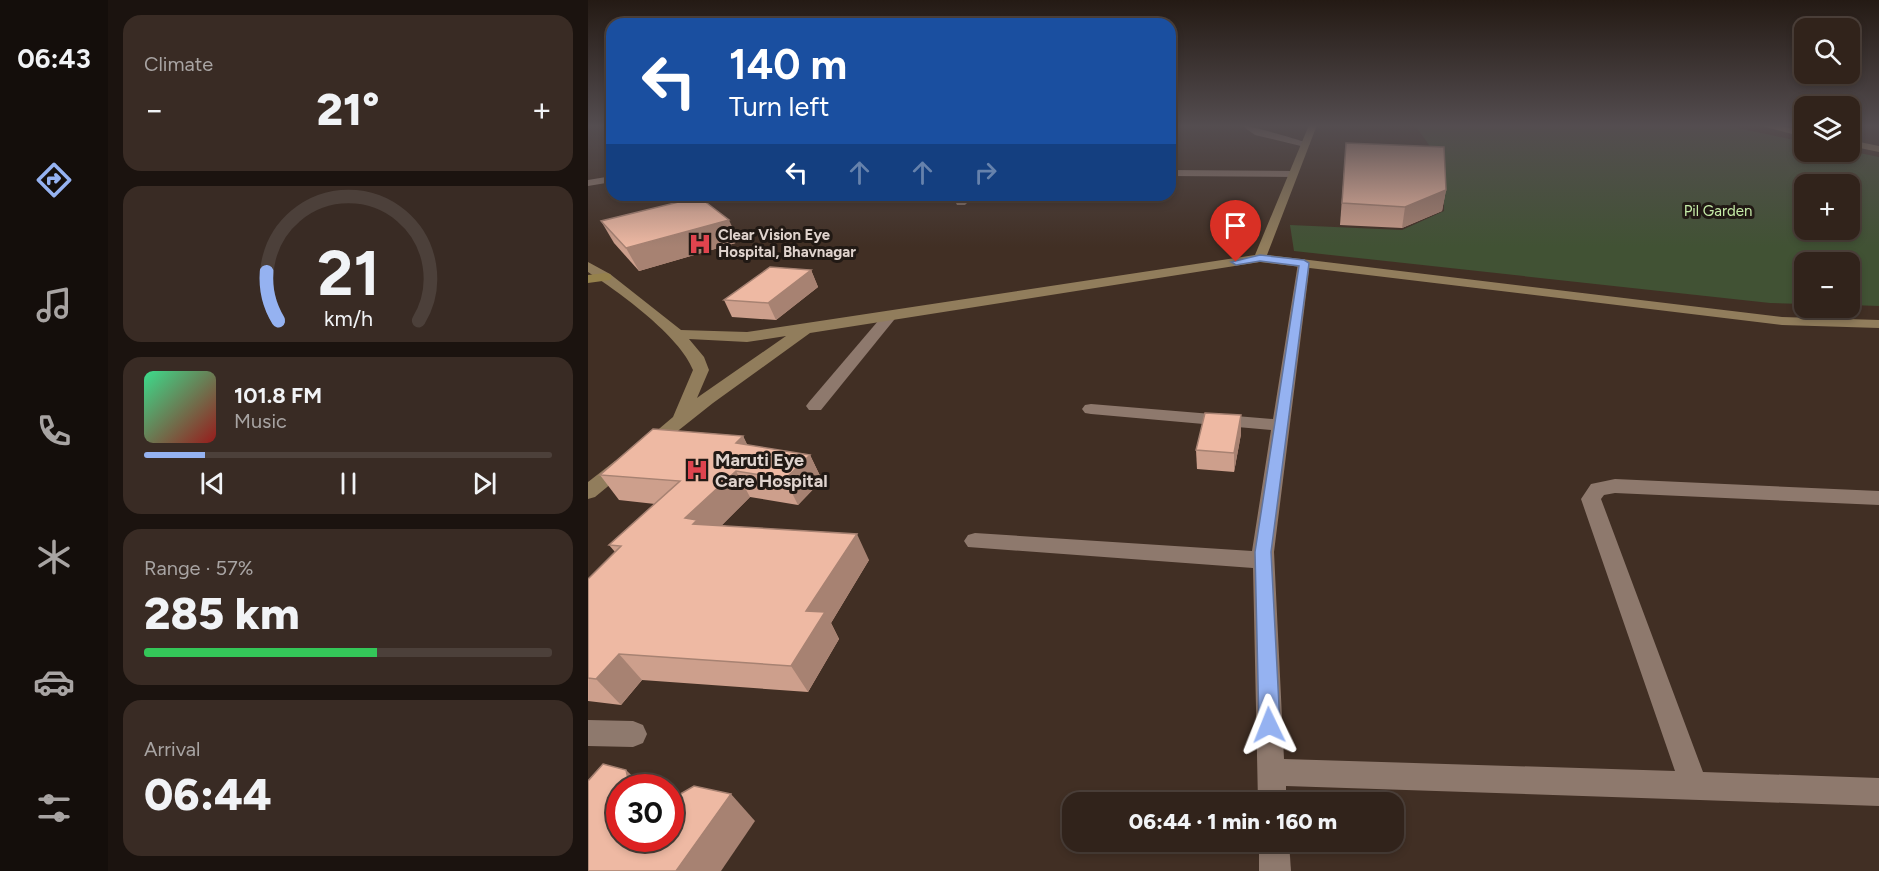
<!DOCTYPE html>
<html lang="en">
<head>
<meta charset="utf-8">
<style>
	body { margin:0; font-family:Figtree,sans-serif; background:#392b24; color:#f1f3f6; height:100vh; display:flex; flex-direction:column; font-size:22px; white-space:nowrap }
	* { box-sizing:border-box; margin:0 }
	p { font-size:20px; color:#a8a4a3 }
	.icon { flex:none; width:33px; height:33px; fill:none; stroke:currentColor; stroke-width:2; stroke-linecap:round; stroke-linejoin:round }
	.map { position:relative; flex:1; overflow:hidden }
	.side { display:flex; flex-direction:column; gap:15px; padding:15px; background:#1b130f; width:480px }
	.side>* { flex:none }
	.guide { position:absolute; left:18px; top:18px; width:570px; height:183px; border-radius:18px; box-shadow:0 3px 9px #0003,0 0 0 2px #4c403a; background:#1a4fa0; color:#fff; overflow:hidden }
	.tools { position:absolute; left:1206px; top:18px; display:grid; gap:12px }
	.tools a { display:grid; place-items:center; width:66px; height:66px; border-radius:12px; background:#31231b; box-shadow:0 3px 9px #0003,0 0 0 2px #4c403a; font-size:30px }
	.speed { position:absolute; left:18px; top:774px; display:flex; gap:12px; font-size:30px; font-weight:700; text-align:center }
	.speed>* { display:grid; place-content:center; width:78px; height:78px; border-radius:50%; background:#31231b; box-shadow:0 3px 9px #0003,0 0 0 2px #4c403a; line-height:1 }
	.speed .limit { border:9px solid #d22; background:#fff; color:#111 }
	.pin { position:absolute; display:grid; place-items:center; width:51px; height:51px; color:#fff; margin:-62px -26px; border-radius:50% 50% 50% 0; rotate:-45deg; box-shadow:0 0 6px #0007 }
	.pin .icon { rotate:45deg }
	.me { position:absolute; width:66px; margin:-33px; rotate:358deg; stroke-linejoin:round; filter:drop-shadow(0 0 4px #0008) }
	.turn { display:flex; align-items:center; gap:21px; height:126px; padding:0 24px; font-size:27px }
	.turn .icon { width:78px; height:78px; stroke-width:2.5 }
	.turn b { display:block; font-size:42px; line-height:51px }
	.lanes { display:flex; align-items:center; height:57px; padding:0 24px; background:#0003; justify-content:center; gap:30px; direction:ltr }
	.lanes .off { opacity:.35 }
	.big { font-size:45px; font-weight:800; line-height:1.1 }
	.side .card { flex:1; display:flex; flex-direction:column; justify-content:center; gap:9px; min-width:0; padding:0 21px; border-radius:18px; background:#392b24 }
	.side .dial { align-items:center; gap:0 }
	.dial svg { height:156px; overflow:visible; fill:none; stroke:#4c403a; stroke-width:7; stroke-linecap:round; text-anchor:middle }
	.dial text { fill:#f1f3f6; stroke:none }
	.song { display:flex; align-items:center; gap:18px }
	.cover { width:72px; height:72px; border-radius:9px; background:linear-gradient(135deg,hsl(150 70% 55%),hsl(0 70% 35%)) }
	.played { height:6px; border-radius:3px; background:linear-gradient(90deg,#95b2f1 15%,#4c403a 15%) }
	.keys { display:flex; justify-content:space-around; direction:ltr }
	.heat { display:flex; justify-content:space-between; align-items:center; font-size:33px; direction:ltr }
	.charge { height:9px; border-radius:4px; background:linear-gradient(90deg,#34c759 57%,#4c403a 0) }
	.trip { position:absolute; left:474px; top:792px; width:342px; height:60px; border-radius:18px; background:#31231b; box-shadow:0 3px 9px #0003,0 0 0 2px #4c403a; font-weight:800; line-height:60px; text-align:center }
	main { display:flex; flex:1; min-height:0 }
	.menu { display:flex; flex-direction:column; width:108px; justify-content:space-around; align-items:center; background:#140e0b; color:#a8a4a3 }
	.menu .icon { width:42px; height:42px }
	.menu .active { color:#95b2f1 }
	.menu b { font-size:27px; color:#f1f3f6 }
	.map>svg:first-child { display:block }
</style>
</head>
<body>
<main>
<nav class="menu">
<b>06:43</b>
<svg class="icon active" aria-label="directions" viewBox="0 0 24 24"><path d="M12 3l9 9-9 9-9-9zM9 14v-3h6M13 9l2 2-2 2"/></svg>
<svg class="icon" aria-label="music" viewBox="0 0 24 24"><path d="M9 18V5l10-2v13"/><circle cx="6" cy="18" r="3"/><circle cx="16" cy="16" r="3"/></svg>
<svg class="icon" aria-label="phone" viewBox="0 0 24 24"><path d="M5 4h4l2 5-3 2q2 4 5 5l2-3 5 2v4C11 20 4 13 5 4z"/></svg>
<svg class="icon" aria-label="climate" viewBox="0 0 24 24"><path d="M12 3v18M4 7l16 10M4 17L20 7"/></svg>
<svg class="icon" aria-label="car" viewBox="0 0 24 24"><path d="M5 17H2v-5l4-1 3-4h7l3 4 3 1v5h-3M9 17h6M6 11h13"/><circle cx="7" cy="17" r="2"/><circle cx="17" cy="17" r="2"/></svg>
<svg class="icon" aria-label="filters" viewBox="0 0 24 24"><path d="M4 7h16M4 17h16"/><circle cx="9" cy="7" r="2"/><circle cx="15" cy="17" r="2"/></svg>
</nav>
<section class="side">
<div class="card"><p>Climate</p>
<div class="heat"><a>−</a><b class="big">21°</b><a>+</a></div>
</div>
<div class="card dial"><svg viewBox="0 0 100 80">
<path d="M14 69A42 42 0 1 1 86 69"/>
<path d="M14 69A42 42 0 0 1 8 44" stroke="#95b2f1"/>
<text x="50" y="56" font-size="32" font-weight="700">21</text>
<text x="50" y="72" font-size="11">km/h</text>
</svg></div>
<div class="card">
<div class="song"><i class="cover"></i><div><b>101.8 FM</b><p>Music</p></div></div>
<div class="played"></div>
<div class="keys"><svg class="icon" aria-label="previous" viewBox="0 0 24 24"><path d="M18 5L8 12l10 7zM5 5v14"/></svg><svg class="icon" aria-label="pause" viewBox="0 0 24 24"><path d="M8 5v14M16 5v14"/></svg><svg class="icon" aria-label="next" viewBox="0 0 24 24"><path d="M6 5l10 7-10 7zM19 5v14"/></svg></div>
</div>
<div class="card"><p>Range · 57%</p><b class="big">285 km</b><div class="charge"></div></div>
<div class="card"><p>Arrival</p><b class="big">06:44</b></div>
</section>
<div class="map">
<svg width="1291" height="871" viewBox="0 0 1291 871">
	<rect width="100%" height="100%" fill="#412f24"/>
	<path fill="#415234" fill-rule="evenodd" d="M827 125H1136L1216 142V152L1262 151 1291 157V306L1262 305V262H1216V304L1182 303 706 251 702 225 814 230 856 211 855 165ZM1216 184H1262V230H1216Z"/>
	<g fill="none" stroke-linecap="round" stroke-linejoin="round">
		<polygon fill="#8e796d" fill-rule="evenodd" points="24,176 24,182 0,186 0,180"/>
		<g fill="#8e796d" fill-rule="evenodd">
			<path d="M653 125C660 125 716 141 722 144L717 147 667 135Z"/>
			<polygon points="582,170 705,171 710,174 705,177 582,176"/>
			<polygon points="376,195 387,195 377,205 369,205 368,203"/>
			<polygon points="716,259 722,263 686,552 696,759 1087,771 993,499 1003,484 1027,479 1291,491 1291,505 1027,493 1016,495 1013,499 1115,772 1291,778 1291,806 698,786 698,802 670,802 665,568 380,547 376,541 380,535 387,533 664,551 683,430 503,414 497,413 494,409 497,405 503,404 685,419 710,263"/>
			<polygon points="301,313 308,317 306,320 233,410 221,410 218,406 221,402 296,314"/>
			<polygon points="0,720 45,721 55,725 59,734 55,743 45,747 0,746"/>
			<polygon points="671,842 701,842 703,871 671,871"/>
		</g>
		<g fill="#917d5c" fill-rule="evenodd">
			<path d="M721 125H729L679 255 1194 317 1291 320V328L1194 325 672 262 222 333 125 403 67 449H55L52 445 85 417 105 370C92 336 31 292 0 272V262L22 274 93 330 159 332 667 255ZM198 336 113 395 109 398 121 370 116 357 101 339 159 342Z"/>
			<polygon points="1169,125 1187,125 1216,131 1216,137"/>
			<polygon points="1262,140 1291,146 1291,152 1262,146"/>
			<polygon points="34,459 41,461 43,465 41,469 7,497 0,499 0,482 27,461"/>
		</g>
		<polygon fill="#95814c" fill-rule="evenodd" points="17,273 22,274 24,277 22,280 0,283 0,275"/>
	</g>
	<g fill="#cd9f8c">
		<polygon points="758,143 858,190 854,211 814,228 752,225"/>
		<polygon points="13,221 151,242 51,271 26,243"/>
		<polygon points="223,270 230,287 188,320 144,317 136,300"/>
		<polygon points="653,434 646,472 609,469 608,450"/>
		<polygon points="155,436 159,445 222,455 234,480 210,505 162,497 134,525 281,560 243,623 251,639 220,692 54,680 33,705 0,701 0,579 27,552 21,545 67,504 31,500 12,475"/>
	</g>
	<g fill="#a78272">
		<polygon points="858,190 854,211 814,228 817,207"/>
		<polygon points="141,220 151,242 51,271 38,248"/>
		<polygon points="223,270 230,287 188,320 180,303"/>
		<polygon points="653,415 653,434 646,472 646,453"/>
		<polygon points="155,436 168,462 148,443"/>
		<polygon points="222,455 234,480 210,505 197,479"/>
		<polygon points="148,471 162,497 121,538 97,518"/>
		<polygon points="269,534 281,560 243,623 251,639 220,692 203,666 218,611"/>
		<polygon points="31,654 54,680 33,705 8,679"/>
		<polygon points="38,770 57,788 42,788"/>
		<polygon points="143,794 167,821 133,871 88,871"/>
	</g>
	<g fill="#eeb9a3" stroke="#a78272" stroke-width="1.5">
		<polygon points="758,143 856,147 858,190 817,207 754,203"/>
		<polygon points="111,197 141,220 38,248 13,221"/>
		<polygon points="182,267 223,270 180,303 136,300"/>
		<polygon points="617,413 653,415 646,453 608,450"/>
		<polygon points="65,429 155,436 148,443 222,455 197,479 148,471 97,518 109,520 105,524 269,534 218,611 237,612 203,666 31,654 8,679 0,678 0,579 33,546 21,545 92,481 12,475"/>
		<polygon points="15,764 38,770 42,788 32,788 32,838 82,838 82,800 106,786 143,794 88,871 0,871 0,781"/>
	</g>
	<linearGradient id="sky" x2="0" y2="1"><stop stop-color="#241a14"/><stop offset="0.51" stop-color="#544d50"/><stop offset="1" stop-color="#544d50" stop-opacity="0"/></linearGradient>
	<rect width="1291" height="247" fill="url(#sky)"/>
	<polygon fill="#95b2f1" stroke="#61749d" stroke-width="1.5" points="672,255 716,260 721,263 683,552 692,725 689,731 681,734 674,731 671,725 667,552 711,266 672,261 648,265 643,262"/>
	<defs>
		<g id="hospital-bare" transform="scale(1.8)"><path d="M-5-5h3v3.5h4V-5h3V5h-3V1.5h-4V5h-3Z" fill="#e0444e" stroke="#211914" stroke-width="2.5" paint-order="stroke"/></g>
	</defs>
	<g fill-rule="evenodd">
		<use href="#hospital-bare" x="112" y="244"/>
		<use href="#hospital-bare" x="109" y="470"/>
	</g>
	<g text-anchor="middle" stroke-width="6" stroke-linejoin="round" paint-order="stroke">
		<g font-size="15" fill="#c6eca8" stroke="#211914">
			<text x="1130" y="216">Pil Garden</text>
		</g>
		<g font-size="15" font-weight="bold" fill="#dfd3cd" stroke="#211914" text-anchor="start">
			<text x="130" y="240">Clear Vision Eye<tspan x="130" dy="17">Hospital, Bhavnagar</tspan></text>
		</g>
		<g font-size="18" font-weight="bold" fill="#dfd3cd" stroke="#211914" text-anchor="start">
			<text x="127" y="466">Maruti Eye<tspan x="127" dy="21">Care Hospital</tspan></text>
		</g>
	</g>
</svg>
<div class="tools">
<a><svg class="icon" aria-label="search" viewBox="0 0 24 24"><circle cx="10" cy="10" r="6"/><path d="M15 15l6 6"/></svg></a>
<a><svg class="icon" aria-label="layers" viewBox="0 0 24 24"><path d="M12 4l9 5-9 5-9-5zM3 14l9 5 9-5"/></svg></a>
<a>+</a>
<a>−</a>
</div>
<div class="speed"><div class="limit">30</div></div>
<div class="pin" style="left:648px;top:262px;background:#d93025"><svg class="icon" aria-label="arrive" viewBox="0 0 24 24"><path d="M6 21V4h12l-3 4 3 4H6"/></svg></div>
<svg class="me" style="left:681px;top:725px" viewBox="-20 -20 40 40"><path d="M0-17L14 15 0 8-14 15z" fill="#95b2f1" stroke="#fff" stroke-width="4"/></svg>
<div class="trip">06:44 · 1 min · 160 m</div>
<div class="guide">
<div class="turn"><svg class="icon" aria-label="left" viewBox="0 0 24 24"><path d="M17 20v-9H6M10 6l-5 5 5 5"/></svg><div><b>140 m</b>Turn left</div></div>
<div class="lanes"><svg class="icon" aria-label="left" viewBox="0 0 24 24"><path d="M17 20v-9H6M10 6l-5 5 5 5"/></svg><svg class="icon off" aria-label="ahead" viewBox="0 0 24 24"><path d="M12 20V5M6 11l6-6 6 6"/></svg><svg class="icon off" aria-label="ahead" viewBox="0 0 24 24"><path d="M12 20V5M6 11l6-6 6 6"/></svg><svg class="icon off" aria-label="right" viewBox="0 0 24 24"><path d="M7 20v-9h11M14 6l5 5-5 5"/></svg></div>
</div>
</div>
</main>
</body>
</html>
